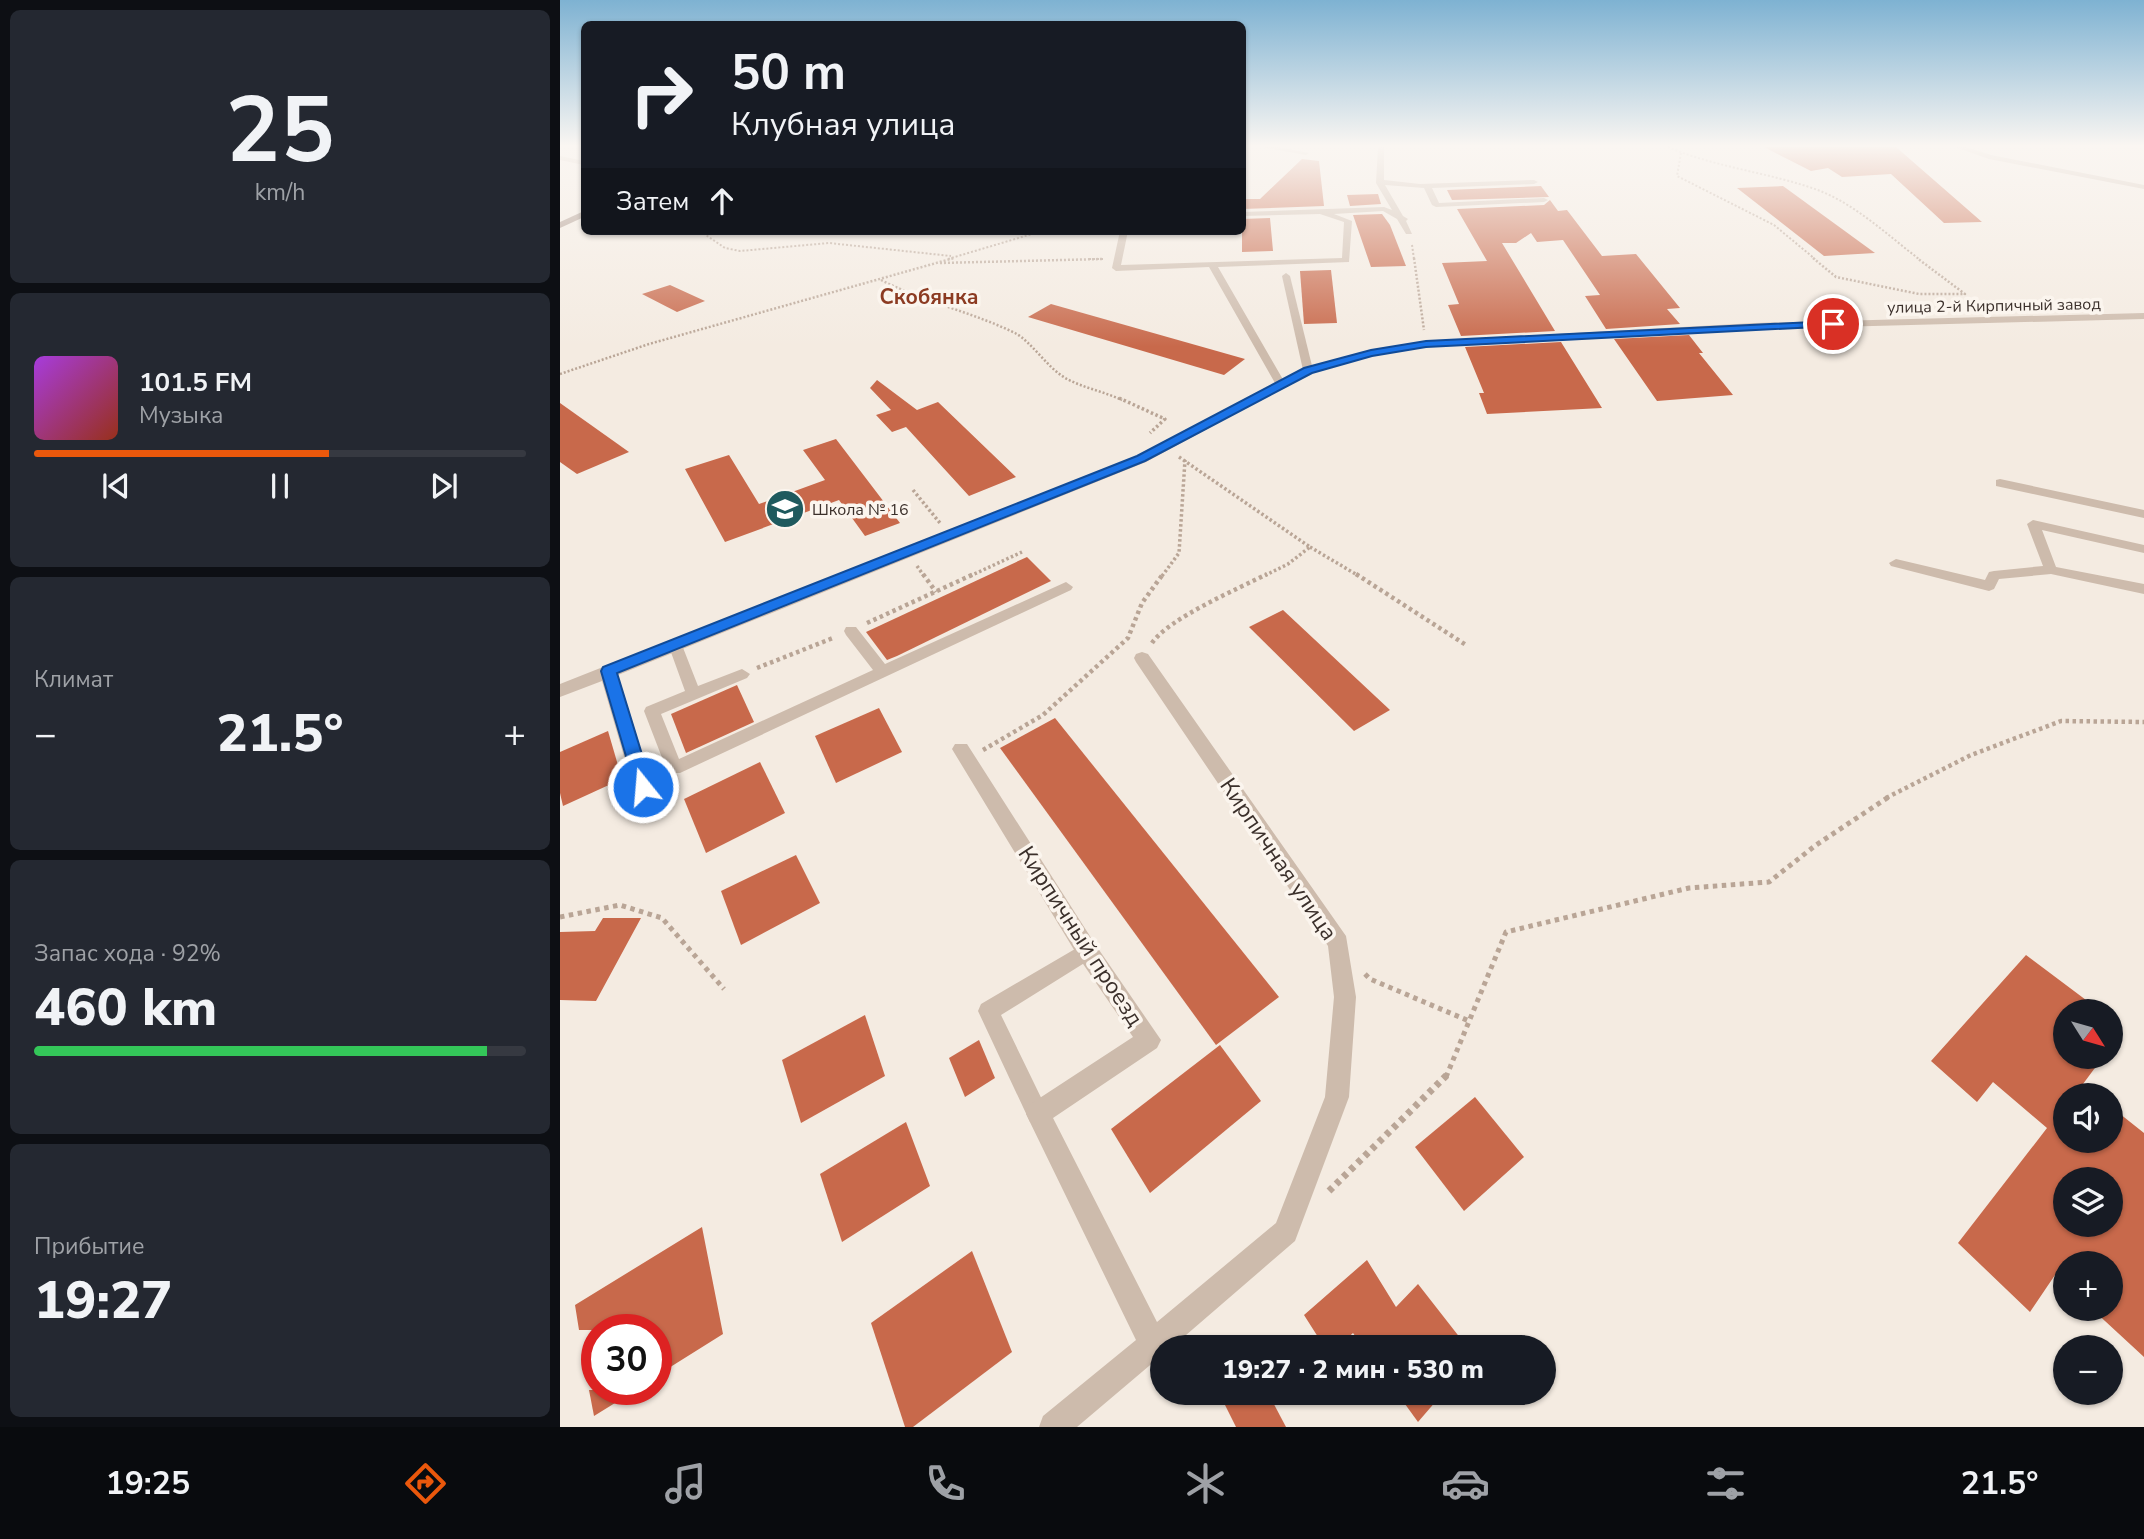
<!DOCTYPE html>
<html lang="ru">
<head>
<meta charset="utf-8">
<style>
	body { margin:0; font-family:"Nunito Sans",sans-serif; background:#242831; color:#f1f3f6; height:100vh; display:flex; flex-direction:column; font-size:26px; white-space:nowrap }
	* { box-sizing:border-box; margin:0 }
	p { font-size:23px; color:#9ea1a6 }
	.icon { flex:none; width:38px; height:38px; fill:none; stroke:currentColor; stroke-width:2; stroke-linecap:round; stroke-linejoin:round }
	.map { position:relative; flex:1; overflow:hidden }
	.details { display:flex; flex-direction:column; gap:10px; padding:10px; background:#0d0f14; width:560px }
	.details>* { flex:none }
	.top-card { position:absolute; left:21px; top:21px; width:665px; height:214px; border-radius:10px; box-shadow:0 2px 5px #0004; background:#171b24; color:#f1f3f6; overflow:hidden }
	.needle { width:46px; rotate:127deg }
	.controls { position:absolute; left:1493px; top:999px; display:grid; gap:14px }
	.controls a { display:grid; place-items:center; width:70px; height:70px; border-radius:50%; background:#171b24; box-shadow:0 2px 5px #0004; font-size:35px }
	.speed { position:absolute; left:21px; top:1314px; display:flex; gap:14px; font-size:35px; font-weight:700; text-align:center }
	.speed>* { display:grid; place-content:center; width:91px; height:91px; border-radius:50%; background:#171b24; box-shadow:0 2px 5px #0004; line-height:1 }
	.speed .limit { border:10px solid #d22; background:#fff; color:#111 }
	.pin { position:absolute; display:grid; place-items:center; width:60px; height:60px; color:#fff; margin:-30px; border:4px solid #fff; border-radius:50%; box-shadow:0 2px 7px #0007 }
	.me { position:absolute; width:77px; margin:-38px; rotate:343deg; stroke-linejoin:round; filter:drop-shadow(0 0 5px #0008) }
	.turn { display:flex; align-items:center; gap:24px; height:147px; padding:0 35px; font-size:32px }
	.turn .icon { width:91px; height:91px; stroke-width:2.5 }
	.turn b { display:block; font-size:49px; line-height:60px }
	.then { display:flex; align-items:center; height:66px; padding:0 35px; background:#0003; gap:14px; font-size:26px }
	.big { font-size:52px; font-weight:800; line-height:1.1 }
	.details .tile { flex:1; display:flex; flex-direction:column; justify-content:center; gap:10px; min-width:0; padding:0 24px; border-radius:10px; background:#242831 }
	.details .dial { align-items:center; gap:0 }
	.dial b { font-size:91px; line-height:1 }
	.song { display:flex; align-items:center; gap:21px }
	.cover { width:84px; height:84px; border-radius:10px; background:linear-gradient(135deg,hsl(280 70% 55%),hsl(10 70% 35%)) }
	.played { height:7px; border-radius:4px; background:linear-gradient(90deg,#ea580c 60%,#363941 60%) }
	.keys { display:flex; justify-content:space-around; direction:ltr }
	.heat { display:flex; justify-content:space-between; align-items:center; font-size:38px; direction:ltr }
	.charge { height:10px; border-radius:5px; background:linear-gradient(90deg,#34c759 92%,#363941 0) }
	.trip { position:absolute; left:590px; top:1335px; width:406px; height:70px; border-radius:35px; background:#171b24; box-shadow:0 2px 5px #0004; font-weight:800; line-height:70px; text-align:center }
	.tabs { display:flex; height:112px; justify-content:space-around; align-items:center; background:#090b0e; color:#9ea1a6 }
	.tabs .icon { width:49px; height:49px }
	.tabs .active { color:#ea580c }
	.tabs b { font-size:32px; color:#f1f3f6 }
	main { display:flex; flex:1; min-height:0 }
	.map>svg:first-child { display:block }
</style>
</head>
<body>
<main>
<section class="details">
<div class="tile dial"><b>25</b><p>km/h</p></div>
<div class="tile">
<div class="song"><i class="cover"></i><div><b>101.5 FM</b><p>Музыка</p></div></div>
<div class="played"></div>
<div class="keys"><svg class="icon" aria-label="previous" viewBox="0 0 24 24"><path d="M18 5L8 12l10 7zM5 5v14"/></svg><svg class="icon" aria-label="pause" viewBox="0 0 24 24"><path d="M8 5v14M16 5v14"/></svg><svg class="icon" aria-label="next" viewBox="0 0 24 24"><path d="M6 5l10 7-10 7zM19 5v14"/></svg></div>
</div>
<div class="tile"><p>Климат</p>
<div class="heat"><a>−</a><b class="big">21.5°</b><a>+</a></div>
</div>
<div class="tile"><p>Запас хода · 92%</p><b class="big">460 km</b><div class="charge"></div></div>
<div class="tile"><p>Прибытие</p><b class="big">19:27</b></div>
</section>
<div class="map">
<svg width="1584" height="1427" viewBox="0 0 1584 1427">
	<rect width="100%" height="100%" fill="#f4ebe1"/>
	<g fill="#c8694b" fill-rule="evenodd">
		<polygon points="1204,147 1336,147 1422,222 1384,223 1331,174 1282,177 1268,168 1251,171"/>
		<polygon points="742,159 759,161 764,206 682,209 682,199 700,199"/>
		<polygon points="981,186 989,197 892,200 887,190"/>
		<polygon points="1223,186 1315,253 1264,256 1177,188"/>
		<polygon points="818,194 821,204 790,206 787,195"/>
		<polygon points="990,200 998,211 1007,210 1042,256 1076,254 1120,308 1107,309 1120,324 1046,329 1025,296 1040,295 1003,240 977,242 971,233 956,243 942,243 995,331 901,336 888,305 899,304 882,263 927,261 897,209 984,205"/>
		<polygon points="822,214 830,225 846,266 811,267 793,215"/>
		<polygon points="710,218 713,251 682,252 682,219"/>
		<polygon points="771,270 777,323 744,324 740,271"/>
		<polygon points="110,285 145,301 117,312 82,294"/>
		<polygon points="491,304 685,359 664,375 468,317"/>
		<polygon points="1129,335 1143,353 1139,353 1173,395 1097,401 1054,339"/>
		<polygon points="1001,342 1042,408 927,414 919,393 924,393 905,347"/>
		<polygon points="317,380 357,410 378,402 456,477 409,496 346,427 332,432 316,415 331,410 310,388"/>
		<polygon points="0,403 69,452 17,474 0,462"/>
		<polygon points="276,439 340,523 305,536 279,500 165,542 125,469 169,455 199,504 265,480 243,450"/>
		<polygon points="467,557 491,581 337,656 327,660 306,632"/>
		<polygon points="723,610 830,710 794,731 689,627"/>
		<polygon points="177,685 194,722 126,753 111,714"/>
		<polygon points="319,708 342,752 276,783 255,736"/>
		<polygon points="495,718 719,997 656,1045 440,748"/>
		<polygon points="48,731 62,779 3,806 0,793 0,752"/>
		<polygon points="200,762 225,813 146,853 124,799"/>
		<polygon points="236,855 260,903 181,945 161,891"/>
		<polygon points="43,918 81,918 36,1001 0,1000 0,932 35,931"/>
		<path d="M1466 955 1542 1012H1505V1057H1543L1523 1084 1537 1096H1505V1141H1550V1106L1584 1133V1357L1532 1309H1550V1264H1505V1284L1495 1275 1470 1312 1398 1243 1487 1128 1433 1082 1417 1102 1371 1061ZM1505 1180H1550V1225H1505Z"/>
		<polygon points="305,1015 325,1076 241,1123 222,1060"/>
		<polygon points="419,1040 435,1078 405,1097 389,1058"/>
		<polygon points="660,1045 701,1101 590,1193 551,1129"/>
		<polygon points="915,1097 964,1157 904,1211 855,1147"/>
		<polygon points="346,1122 370,1186 282,1242 260,1174"/>
		<polygon points="142,1227 163,1334 96,1376 96,1330 19,1330 15,1305"/>
		<polygon points="412,1251 452,1352 353,1427 345,1427 311,1323"/>
		<polygon points="807,1260 836,1307 858,1284 908,1348 804,1348 793,1333 777,1348 765,1348 744,1315"/>
		<polygon points="29,1390 76,1390 34,1416"/>
		<polygon points="673,1393 708,1393 726,1427 676,1427 663,1401"/>
		<polygon points="837,1393 883,1393 858,1422"/>
	</g>
	<g fill="none" stroke-linecap="round" stroke-linejoin="round">
		<g stroke="#b9a596" stroke-width="2" stroke-dasharray="2 2" stroke-linecap="butt">
			<path d="M1108 147C1155 167 1205 172 1252 188 1292 201 1326 234 1359 259"/>
			<polyline points="1121,153 1117,176 1214,225 1255,259"/>
			<polyline points="140,231 165,248 180,251 269,243 391,256"/>
			<polyline points="852,245 854,259"/>
			<polyline points="388,259 482,231"/>
			<polyline points="529,259 543,259"/>
		</g>
		<g stroke="#b9a596" stroke-width="2.5" stroke-dasharray="2 2" stroke-linecap="butt">
			<polyline points="854,258 864,330"/>
			<polyline points="1253,258 1276,277 1359,294 1405,294 1357,258"/>
			<polyline points="380,263 543,259"/>
			<path d="M321 280C364 302 412 312 455 333 472 342 487 368 507 379 524 388 545 392 562 400"/>
			<polyline points="0,374 89,344 394,258"/>
		</g>
		<g stroke="#b9a596" stroke-width="3.5" stroke-dasharray="2.5 2.5" stroke-linecap="butt">
			<polyline points="559,398 605,419 590,433"/>
			<polyline points="619,457 750,547 728,564 704,576"/>
			<polyline points="353,490 380,523"/>
			<polyline points="750,547 799,576"/>
			<polyline points="357,566 364,576"/>
			<polyline points="410,576 462,552"/>
			<polyline points="602,576 619,553 625,460"/>
		</g>
		<g stroke="#b9a596" stroke-width="4.5" stroke-dasharray="3.5 3.5" stroke-linecap="butt">
			<polyline points="363,574 376,592"/>
			<polyline points="796,574 906,645"/>
			<polyline points="307,623 414,574"/>
			<path d="M592 643C609 618 678 589 707 574"/>
			<polyline points="197,668 273,638"/>
			<polyline points="423,750 483,715 568,638 582,603 603,574"/>
			<polyline points="1326,798 1411,755 1501,721 1584,722"/>
		</g>
		<g stroke="#b9a596" stroke-width="5" stroke-dasharray="4.5 4.5" stroke-linecap="butt">
			<polyline points="0,917 60,905 102,918 164,989"/>
			<polyline points="805,974 810,979 909,1021"/>
			<polyline points="886,1077 946,932 1129,888 1209,882 1256,845 1330,796"/>
		</g>
		<polyline stroke="#b9a596" stroke-width="7" stroke-dasharray="5 5" stroke-linecap="butt" points="769,1191 887,1075"/>
		<g fill="#cdbbac" fill-rule="evenodd">
			<polygon points="701,147 718,147 749,153 746,155"/>
			<polygon points="818,147 824,147 824,180 860,184 974,180 978,182 974,184 872,188 879,203 984,198 988,200 984,202 876,207 872,205 864,188 825,185 843,216 848,219 846,221 852,234 846,234 837,219 823,211 774,214 792,221 789,262 658,267 725,383 720,386 715,383 649,267 556,271 552,268 560,231 568,231 561,265 782,258 784,222 760,214 682,216 682,212 824,207 832,210 816,183"/>
			<polygon points="726,273 730,276 753,370 748,373 743,370 722,276"/>
			<polygon points="1440,479 1584,510 1584,518 1436,486 1436,480"/>
			<polygon points="1473,520 1584,545 1584,553 1482,530 1496,567 1584,584 1584,594 1491,574 1439,579 1434,589 1429,591 1331,566 1329,563 1336,559 1425,580 1429,572 1434,571 1483,566 1467,524"/>
			<polygon points="506,582 513,587 511,590 120,773 108,773 106,768 84,711 86,707 125,691 108,644 110,640 120,640 138,686 182,669 190,674 187,678 101,714 119,759 313,670 286,635 284,631 286,627 296,627 325,664"/>
			<polygon points="527,942 534,945 537,951 534,957 441,1015 489,1114 486,1122 478,1125 470,1122 418,1011 421,1004"/>
		</g>
		<g fill="#cdbbac" fill-rule="evenodd">
			<polygon points="0,156 24,161 24,165 0,160"/>
			<polygon points="1584,313 1584,319 1195,329 866,347 812,356 752,372 586,462 58,675 100,811 97,817 90,819 83,817 80,811 42,681 0,697 0,684 576,456 744,368 811,350 866,341 1195,323"/>
			<polygon points="582,652 588,654 786,936 796,997 789,1097 735,1241 611,1348 602,1348 602,1355 517,1427 479,1427 483,1416 576,1340 466,1114 469,1105 573,1037 519,958 395,754 392,749 395,744 407,744 535,944 601,1040 597,1048 493,1118 597,1322 716,1223 765,1097 774,997 768,946 576,662 574,658 576,654"/>
		</g>
		<polygon fill="#cdbbac" fill-rule="evenodd" points="1395,147 1406,147 1431,155 1584,185 1584,189 1429,159"/>
		<polygon fill="#a18a7d" fill-rule="evenodd" points="24,211 24,217 0,228 0,222"/>
	</g>
	<linearGradient id="sky" x2="0" y2="1"><stop stop-color="#7eb2d2"/><stop offset="0.42" stop-color="#faf6f2"/><stop offset="1" stop-color="#faf6f2" stop-opacity="0"/></linearGradient>
	<rect width="1584" height="347" fill="url(#sky)"/>
	<polygon fill="#1a73e8" stroke="#114b97" stroke-width="2" points="1273,321 1276,326 866,347 812,356 752,373 585,461 57,673 92,787 83,794 75,787 41,671 43,667 577,456 744,368 811,350 866,341"/>
	<defs>
		<g id="school-disc" transform="scale(2.0125)"><circle r="9.5" fill="#1f5a5e" stroke="#fbf5ee"/><path d="M0-5L7-2L0 1L-7-2ZM-4 1L0 2.5L4 1V4Q0 6-4 4Z" fill="#fff"/></g>
	</defs>
	<g fill-rule="evenodd">
		<use href="#school-disc" x="225" y="509"/>
	</g>
	<g text-anchor="middle" stroke-width="7" stroke-linejoin="round" paint-order="stroke">
		<g font-size="16" fill="#3b302b" stroke="#fbf5ee">
			<text transform="translate(1434 305) rotate(-1)" y="6">улица 2-й Кирпичный завод</text>
		</g>
		<g font-size="16" fill="#3b302b" stroke="#fbf5ee" text-anchor="start">
			<text x="252" y="515">Школа № 16</text>
		</g>
		<g font-size="21" font-weight="bold" fill="#8c3b22" stroke="#fbf5ee">
			<text x="369" y="304">Скобянка</text>
		</g>
		<g font-size="23" fill="#3b302b" stroke="#fbf5ee">
			<text transform="translate(719 859) rotate(56)" y="8">Кирпичная улица</text>
			<text transform="translate(521 936) rotate(57)" y="8">Кирпичный проезд</text>
		</g>
	</g>
</svg>
<div class="controls">
<a><svg class="needle" viewBox="-14 -14 28 28"><path d="M0-13l5 13h-10z" fill="#e53935"/><path d="M0 13l5-13h-10z" fill="#9ea1a6"/></svg></a>
<a><svg class="icon" aria-label="sound" viewBox="0 0 24 24"><path d="M4 9h4l5-4v14l-5-4H4zM17 9q2 3 0 6"/></svg></a>
<a><svg class="icon" aria-label="layers" viewBox="0 0 24 24"><path d="M12 4l9 5-9 5-9-5zM3 14l9 5 9-5"/></svg></a>
<a>+</a>
<a>−</a>
</div>
<div class="speed"><div class="limit">30</div></div>
<div class="pin" style="left:1273px;top:324px;background:#d93025"><svg class="icon" aria-label="arrive" viewBox="0 0 24 24"><path d="M6 21V4h12l-3 4 3 4H6"/></svg></div>
<svg class="me" style="left:83px;top:787px" viewBox="-20 -20 40 40"><circle r="17" fill="#1a73e8" stroke="#fff" stroke-width="3"/><path d="M0-11L8 9 0 5-8 9z" fill="#fff"/></svg>
<div class="trip">19:27 · 2 мин · 530 m</div>
<div class="top-card">
<div class="turn"><svg class="icon" aria-label="right" viewBox="0 0 24 24"><path d="M7 20v-9h11M14 6l5 5-5 5"/></svg><div><b>50 m</b>Клубная улица</div></div>
<div class="then">Затем<svg class="icon" aria-label="ahead" viewBox="0 0 24 24"><path d="M12 20V5M6 11l6-6 6 6"/></svg></div>
</div>
</div>
</main>
<nav class="tabs">
<b>19:25</b>
<svg class="icon active" aria-label="directions" viewBox="0 0 24 24"><path d="M12 3l9 9-9 9-9-9zM9 14v-3h6M13 9l2 2-2 2"/></svg>
<svg class="icon" aria-label="music" viewBox="0 0 24 24"><path d="M9 18V5l10-2v13"/><circle cx="6" cy="18" r="3"/><circle cx="16" cy="16" r="3"/></svg>
<svg class="icon" aria-label="phone" viewBox="0 0 24 24"><path d="M5 4h4l2 5-3 2q2 4 5 5l2-3 5 2v4C11 20 4 13 5 4z"/></svg>
<svg class="icon" aria-label="climate" viewBox="0 0 24 24"><path d="M12 3v18M4 7l16 10M4 17L20 7"/></svg>
<svg class="icon" aria-label="car" viewBox="0 0 24 24"><path d="M5 17H2v-5l4-1 3-4h7l3 4 3 1v5h-3M9 17h6M6 11h13"/><circle cx="7" cy="17" r="2"/><circle cx="17" cy="17" r="2"/></svg>
<svg class="icon" aria-label="filters" viewBox="0 0 24 24"><path d="M4 7h16M4 17h16"/><circle cx="9" cy="7" r="2"/><circle cx="15" cy="17" r="2"/></svg>
<b>21.5°</b>
</nav>
</body>
</html>
